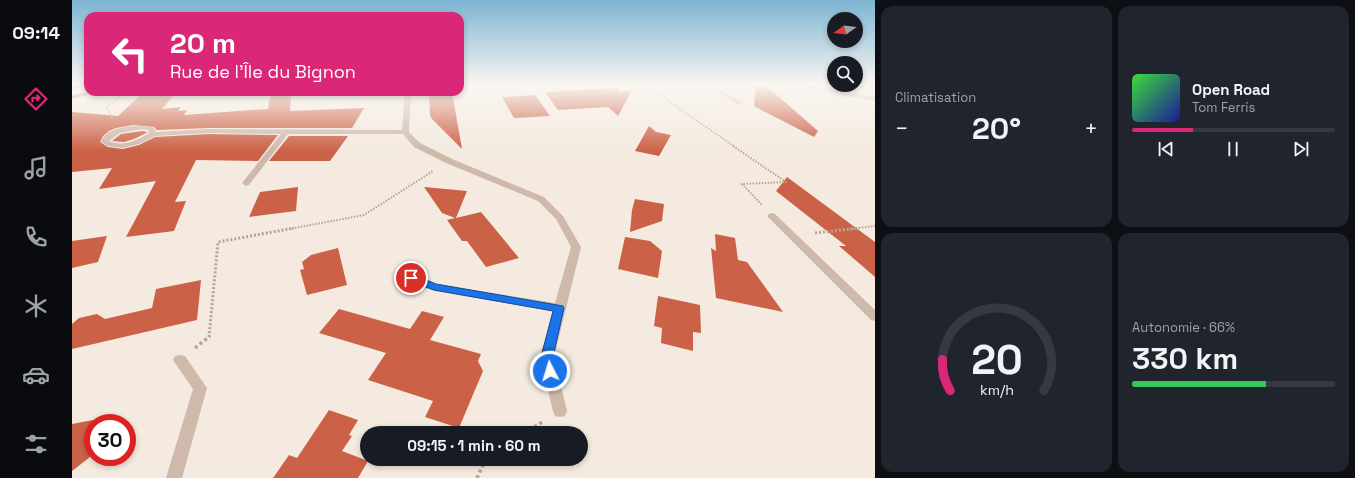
<!DOCTYPE html>
<html lang="fr">
<head>
<meta charset="utf-8">
<style>
	body { margin:0; font-family:"Space Grotesk",sans-serif; background:#20242c; color:#f1f3f6; height:100vh; display:flex; flex-direction:column; font-size:15px; white-space:nowrap }
	* { box-sizing:border-box; margin:0 }
	p { font-size:13px; color:#9ea1a6 }
	.icon { flex:none; width:22px; height:22px; fill:none; stroke:currentColor; stroke-width:2; stroke-linecap:round; stroke-linejoin:round }
	.map { position:relative; flex:1; overflow:hidden }
	.sheet { display:flex; flex-direction:column; gap:6px; padding:6px; background:#0d0f14; width:480px }
	.sheet>* { flex:none }
	.banner { position:absolute; left:12px; top:12px; width:380px; height:84px; border-radius:12px; box-shadow:0 2px 6px #0003; background:#db2777; color:#fff; overflow:hidden }
	.needle { width:26px; rotate:255deg }
	.fabs { position:absolute; left:755px; top:12px; display:grid; gap:8px }
	.fabs a { display:grid; place-items:center; width:36px; height:36px; border-radius:50%; background:#171b24; box-shadow:0 2px 6px #0003; font-size:20px }
	.speed { position:absolute; left:12px; top:414px; display:flex; gap:8px; font-size:20px; font-weight:700; text-align:center }
	.speed>* { display:grid; place-content:center; width:52px; height:52px; border-radius:50%; background:#171b24; box-shadow:0 2px 6px #0003; line-height:1 }
	.speed .limit { border:6px solid #d22; background:#fff; color:#111 }
	.pin { position:absolute; display:grid; place-items:center; width:34px; height:34px; color:#fff; margin:-17px; border:2px solid #fff; border-radius:50%; box-shadow:0 1px 4px #0007 }
	.me { position:absolute; width:44px; margin:-22px; rotate:355deg; stroke-linejoin:round; filter:drop-shadow(0 0 3px #0008) }
	.turn { display:flex; align-items:center; gap:14px; height:84px; padding:0 20px; font-size:18px }
	.turn .icon { width:52px; height:52px; stroke-width:2.5 }
	.turn b { display:block; font-size:28px; line-height:34px }
	.big { font-size:30px; font-weight:600; line-height:1.1 }
	.sheet .tile { flex:1; display:flex; flex-direction:column; justify-content:center; gap:6px; min-width:0; padding:0 14px; border-radius:12px; background:#20242c }
	.sheet .dial { align-items:center; gap:0 }
	.dial svg { height:104px; overflow:visible; fill:none; stroke:#363941; stroke-width:7; stroke-linecap:round; text-anchor:middle }
	.dial text { fill:#f1f3f6; stroke:none }
	.song { display:flex; align-items:center; gap:12px }
	.cover { width:48px; height:48px; border-radius:6px; background:linear-gradient(135deg,hsl(120 70% 55%),hsl(240 70% 35%)) }
	.played { height:4px; border-radius:2px; background:linear-gradient(90deg,#db2777 30%,#363941 30%) }
	.keys { display:flex; justify-content:space-around; direction:ltr }
	.heat { display:flex; justify-content:space-between; align-items:center; font-size:22px; direction:ltr }
	.charge { height:6px; border-radius:3px; background:linear-gradient(90deg,#34c759 66%,#363941 0) }
	.sheet .tiles { flex:1; display:grid; gap:6px; grid-template-columns:repeat(2,1fr) }
	.trip { position:absolute; left:288px; top:426px; width:228px; height:40px; border-radius:20px; background:#171b24; box-shadow:0 2px 6px #0003; font-weight:600; line-height:40px; text-align:center }
	main { display:flex; flex:1; min-height:0 }
	.tab-bar { display:flex; flex-direction:column; width:72px; justify-content:space-around; align-items:center; background:#090b0e; color:#9ea1a6 }
	.tab-bar .icon { width:28px; height:28px }
	.tab-bar .current { color:#db2777 }
	.tab-bar b { font-size:18px; color:#f1f3f6 }
	.map>svg:first-child { display:block }
</style>
</head>
<body>
<main>
<nav class="tab-bar">
<b>09:14</b>
<svg class="icon current" aria-label="directions" viewBox="0 0 24 24"><path d="M12 3l9 9-9 9-9-9zM9 14v-3h6M13 9l2 2-2 2"/></svg>
<svg class="icon" aria-label="music" viewBox="0 0 24 24"><path d="M9 18V5l10-2v13"/><circle cx="6" cy="18" r="3"/><circle cx="16" cy="16" r="3"/></svg>
<svg class="icon" aria-label="phone" viewBox="0 0 24 24"><path d="M5 4h4l2 5-3 2q2 4 5 5l2-3 5 2v4C11 20 4 13 5 4z"/></svg>
<svg class="icon" aria-label="climate" viewBox="0 0 24 24"><path d="M12 3v18M4 7l16 10M4 17L20 7"/></svg>
<svg class="icon" aria-label="car" viewBox="0 0 24 24"><path d="M5 17H2v-5l4-1 3-4h7l3 4 3 1v5h-3M9 17h6M6 11h13"/><circle cx="7" cy="17" r="2"/><circle cx="17" cy="17" r="2"/></svg>
<svg class="icon" aria-label="filters" viewBox="0 0 24 24"><path d="M4 7h16M4 17h16"/><circle cx="9" cy="7" r="2"/><circle cx="15" cy="17" r="2"/></svg>
</nav>
<div class="map">
<svg width="803" height="478" viewBox="0 0 803 478">
	<rect width="100%" height="100%" fill="#f4eae0"/>
	<g fill="#cb6247">
		<polygon points="684,84 692,84 746,131 742,137 682,106"/>
		<polygon points="546,88 546,91 560,90 546,116 536,107 486,110 473,92"/>
		<polygon points="199,92 219,92 218,111 292,108 280,128 137,128 85,130 82,127 61,125 44,128 37,131 31,136 28,142 36,147 51,149 67,145 83,137 137,134 206,135 186,161 124,160 103,202 114,201 102,231 54,237 84,181 27,189 40,168 0,172 0,112 46,116 70,94 104,93 90,109 109,107 106,111 115,110 112,115 196,109"/>
		<polygon points="357,92 380,92 390,149 360,119 358,115"/>
		<polygon points="463,95 478,116 442,118 430,97"/>
		<polygon points="577,126 584,132 599,135 587,156 563,151"/>
		<polygon points="70,131 76,132 62,139 52,142 40,141 49,134"/>
		<polygon points="217,136 276,136 258,161 197,161"/>
		<polygon points="715,177 803,242 803,277 767,246 774,246 704,191"/>
		<polygon points="226,187 224,211 177,217 188,192"/>
		<polygon points="352,187 395,191 384,218 409,212 447,258 414,267 395,241 390,241 375,220 383,218 370,213"/>
		<polygon points="563,199 592,204 590,221 558,232 560,210"/>
		<polygon points="643,234 663,238 666,260 675,262 711,312 644,298 639,248 644,251"/>
		<polygon points="35,236 26,262 0,268 0,241"/>
		<polygon points="553,237 578,241 590,251 586,278 546,269"/>
		<polygon points="266,248 275,285 235,295 228,270 232,269 230,262 239,255"/>
		<polygon points="129,280 125,320 0,349 0,324 7,318 25,314 33,319 80,308 84,289"/>
		<polygon points="586,296 628,305 629,333 621,332 621,351 589,343 590,328 582,326"/>
		<polygon points="267,309 338,329 350,311 372,317 358,340 409,354 406,361 411,371 387,428 353,417 361,401 296,380 314,353 247,333"/>
		<polygon points="257,410 286,420 277,435 280,436 270,451 296,461 286,478 201,478 217,455 225,458"/>
		<polygon points="21,420 21,450 18,457 0,471 0,424"/>
	</g>
	<g fill="none" stroke-linecap="round" stroke-linejoin="round">
		<g stroke="#baa395" stroke-width="1.5" stroke-dasharray="1.5 1.5" stroke-linecap="butt">
			<polyline points="572,84 663,147"/>
			<polyline points="40,118 35,107 54,92"/>
		</g>
		<g stroke="#baa395" stroke-width="2" stroke-dasharray="1.5 1.5" stroke-linecap="butt">
			<polyline points="661,146 714,182 670,184 690,205"/>
			<polyline points="217,229 292,215 361,171"/>
			<polyline points="778,229 803,226"/>
		</g>
		<g stroke="#baa395" stroke-width="3" stroke-dasharray="2 2" stroke-linecap="butt">
			<polyline points="743,233 787,228"/>
			<polyline points="137,337 146,242 222,228"/>
		</g>
		<g stroke="#baa395" stroke-width="3.5" stroke-dasharray="3 3" stroke-linecap="butt">
			<polyline points="123,348 138,336"/>
			<polyline points="452,433 472,421"/>
			<polyline points="405,478 414,459"/>
		</g>
		<g fill="#ceb9ab" fill-rule="evenodd">
			<polygon points="632,84 638,84 671,103 666,104"/>
			<polygon points="716,84 727,84 803,97 803,101"/>
			<path d="M333 92H339L337 132 348 143 380 159 472 197 491 216 509 247 482 357 495 411 493 416 488 417 483 416 481 411 468 357 481 311 362 291 335 281 333 278 335 275 339 274 364 284 483 303 499 247 484 219 466 201 374 163 342 147 331 134H216L177 185 174 186 170 183 209 134 137 133 83 136 67 144 51 148 36 146 29 142C34 125 69 124 82 128L84 132 137 129 330 130ZM70 129 77 130V133C66 141 50 147 37 141L48 133Z"/>
			<polygon points="700,213 703,214 803,310 803,321 799,320 695,216 697,214"/>
			<polygon points="108,355 113,356 135,388 110,478 94,478 121,389 101,360 103,356"/>
		</g>
		<g fill="#a2887c" fill-rule="evenodd">
			<polygon points="16,84 16,87 0,89 0,85"/>
			<polygon points="16,92 26,92 0,99 0,95"/>
		</g>
	</g>
	<linearGradient id="sky" x2="0" y2="1"><stop stop-color="#7db4d3"/><stop offset="0.56" stop-color="#faf6f1"/><stop offset="1" stop-color="#faf6f1" stop-opacity="0"/></linearGradient>
	<rect width="803" height="151" fill="url(#sky)"/>
	<polygon fill="#1a73e8" stroke="#114b97" points="335,275 342,275 364,284 491,306 492,308 481,357 485,371 483,374 478,376 474,374 469,357 481,311 362,290 335,280 334,278"/>
</svg>
<div class="fabs">
<a><svg class="needle" viewBox="-14 -14 28 28"><path d="M0-13l5 13h-10z" fill="#e53935"/><path d="M0 13l5-13h-10z" fill="#9ea1a6"/></svg></a>
<a><svg class="icon" aria-label="search" viewBox="0 0 24 24"><circle cx="10" cy="10" r="6"/><path d="M15 15l6 6"/></svg></a>
</div>
<div class="speed"><div class="limit">30</div></div>
<div class="pin" style="left:339px;top:278px;background:#d93025"><svg class="icon" aria-label="arrive" viewBox="0 0 24 24"><path d="M6 21V4h12l-3 4 3 4H6"/></svg></div>
<svg class="me" style="left:478px;top:371px" viewBox="-20 -20 40 40"><circle r="17" fill="#1a73e8" stroke="#fff" stroke-width="3"/><path d="M0-11L8 9 0 5-8 9z" fill="#fff"/></svg>
<div class="trip">09:15 · 1 min · 60 m</div>
<div class="banner">
<div class="turn"><svg class="icon" aria-label="left" viewBox="0 0 24 24"><path d="M17 20v-9H6M10 6l-5 5 5 5"/></svg><div><b>20 m</b>Rue de l'Île du Bignon</div></div>
</div>
</div>
<section class="sheet">
<div class="tiles">
<div class="tile"><p>Climatisation</p>
<div class="heat"><a>−</a><b class="big">20°</b><a>+</a></div>
</div>
<div class="tile">
<div class="song"><i class="cover"></i><div><b>Open Road</b><p>Tom Ferris</p></div></div>
<div class="played"></div>
<div class="keys"><svg class="icon" aria-label="previous" viewBox="0 0 24 24"><path d="M18 5L8 12l10 7zM5 5v14"/></svg><svg class="icon" aria-label="pause" viewBox="0 0 24 24"><path d="M8 5v14M16 5v14"/></svg><svg class="icon" aria-label="next" viewBox="0 0 24 24"><path d="M6 5l10 7-10 7zM19 5v14"/></svg></div>
</div>
<div class="tile dial"><svg viewBox="0 0 100 80">
<path d="M14 69A42 42 0 1 1 86 69"/>
<path d="M14 69A42 42 0 0 1 8 45" stroke="#db2777"/>
<text x="50" y="56" font-size="32" font-weight="700">20</text>
<text x="50" y="72" font-size="11">km/h</text>
</svg></div>
<div class="tile"><p>Autonomie · 66%</p><b class="big">330 km</b><div class="charge"></div></div>
</div>
</section>
</main>
</body>
</html>
